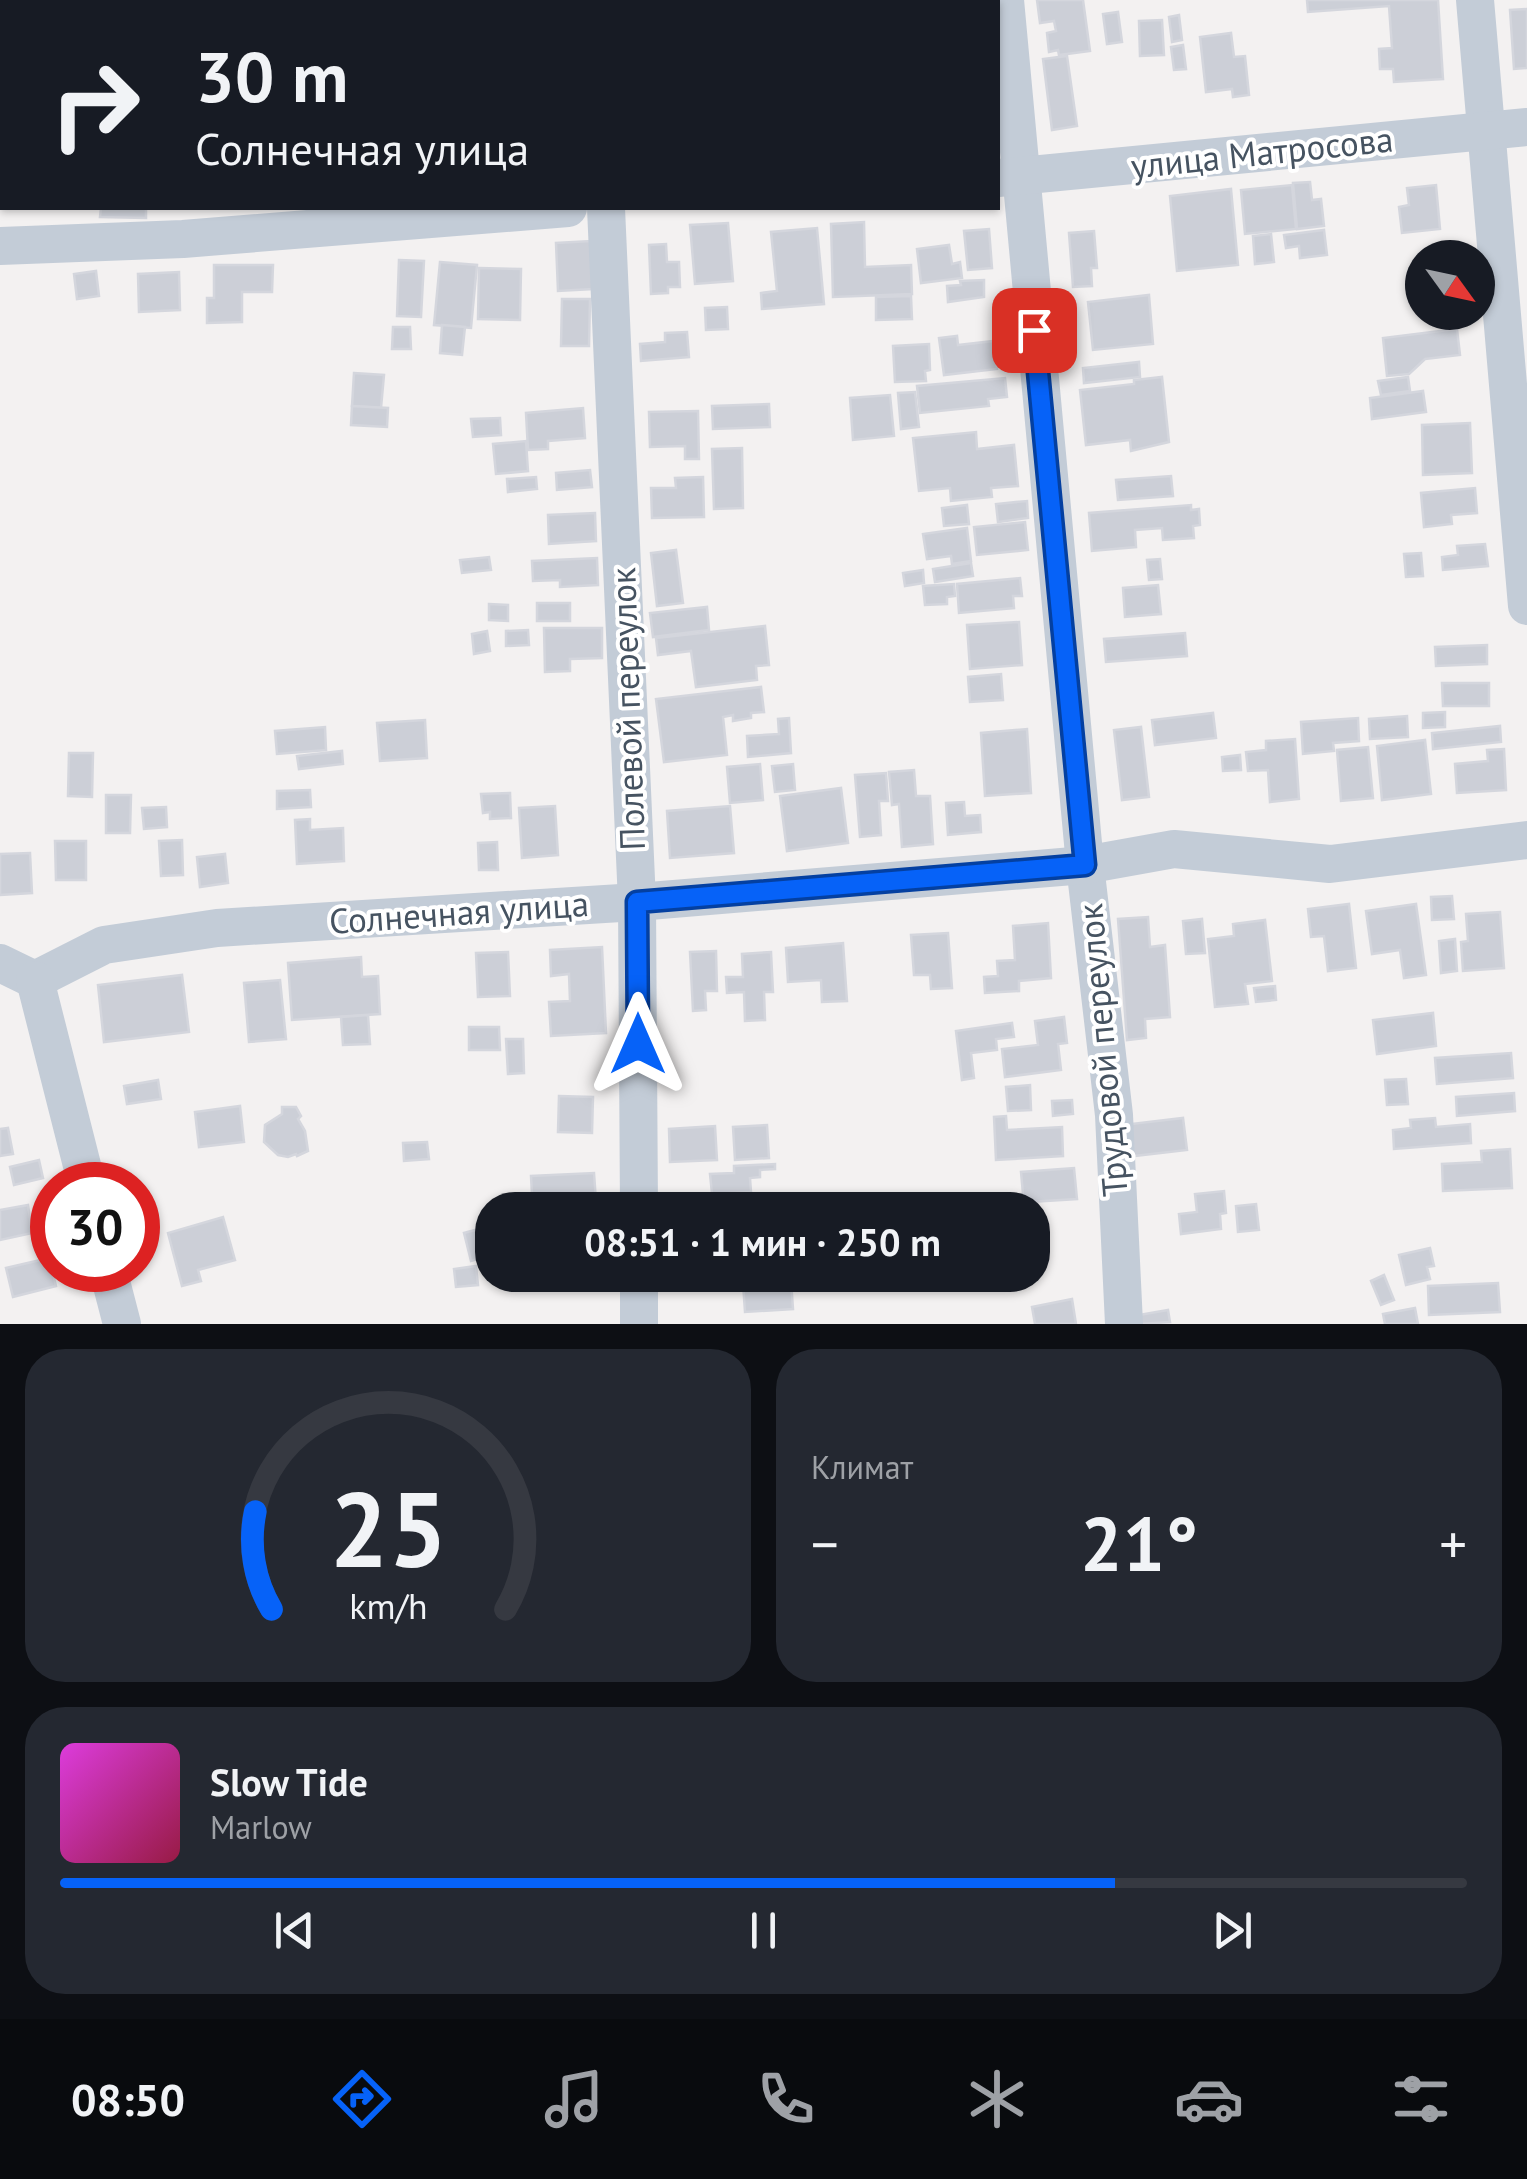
<!DOCTYPE html>
<html lang="ru">
<head>
<meta charset="utf-8">
<style>
	body { margin:0; font-family:"PT Sans",sans-serif; background:#242831; color:#f1f3f6; height:100vh; display:flex; flex-direction:column; font-size:38px; white-space:nowrap }
	* { box-sizing:border-box; margin:0 }
	p { font-size:32px; color:#9ea1a6 }
	.icon { flex:none; width:55px; height:55px; fill:none; stroke:currentColor; stroke-width:2; stroke-linecap:round; stroke-linejoin:round }
	.map { position:relative; height:1324px; overflow:hidden }
	.sheet { display:flex; flex-direction:column; gap:25px; padding:25px; background:#0d0f14; flex:1 }
	.sheet>* { flex:none }
	.banner { position:absolute; left:0px; top:0px; width:1000px; height:210px; box-shadow:0 2px 8px #0004; background:#171b24; color:#f1f3f6; overflow:hidden }
	.needle { width:65px; rotate:123deg }
	.controls { position:absolute; left:1405px; top:240px; display:grid; gap:20px }
	.controls a { display:grid; place-items:center; width:90px; height:90px; border-radius:50%; background:#171b24; box-shadow:0 2px 8px #0004; font-size:50px }
	.speed { position:absolute; left:30px; top:1162px; display:flex; gap:20px; font-size:50px; font-weight:700; text-align:center }
	.speed>* { display:grid; place-content:center; width:130px; height:130px; border-radius:50%; background:#171b24; box-shadow:0 2px 8px #0004; line-height:1 }
	.speed .limit { border:15px solid #d22; background:#fff; color:#111 }
	.pin { position:absolute; display:grid; place-items:center; width:85px; height:85px; color:#fff; margin:-42px; border-radius:20px; box-shadow:0 5px 15px #0006 }
	.me { position:absolute; width:110px; margin:-55px; rotate:0deg; stroke-linejoin:round; filter:drop-shadow(0 0 8px #0008) }
	.turn { display:flex; align-items:center; gap:35px; height:210px; padding:0 30px; font-size:45px }
	.turn .icon { width:130px; height:130px; stroke-width:2.5 }
	.turn b { display:block; font-size:70px; line-height:85px }
	.big { font-size:75px; font-weight:600; line-height:1.1 }
	.sheet .widget { flex:1; display:flex; flex-direction:column; justify-content:center; gap:15px; min-width:0; padding:0 35px; border-radius:40px; background:#242831 }
	.sheet .dial { align-items:center; gap:0 }
	.dial svg { height:260px; overflow:visible; fill:none; stroke:#363941; stroke-width:7; stroke-linecap:round; text-anchor:middle }
	.dial text { fill:#f1f3f6; stroke:none }
	.song { display:flex; align-items:center; gap:30px }
	.cover { width:120px; height:120px; border-radius:15px; background:linear-gradient(135deg,hsl(300 70% 55%),hsl(340 70% 35%)) }
	.played { height:10px; border-radius:5px; background:linear-gradient(90deg,#0662f8 75%,#363941 75%) }
	.keys { display:flex; justify-content:space-around; direction:ltr }
	.heat { display:flex; justify-content:space-between; align-items:center; font-size:55px; direction:ltr }
	.sheet .tiles { flex:1; display:grid; gap:25px; grid-template-columns:1fr 1fr }
	.widget:last-child { grid-column:span 2 }
	.trip { position:absolute; left:475px; top:1192px; width:575px; height:100px; border-radius:40px; background:#171b24; box-shadow:0 2px 8px #0004; font-weight:600; line-height:100px; text-align:center }
	.menu { display:flex; height:160px; justify-content:space-around; align-items:center; background:#090b0e; color:#9ea1a6 }
	.menu .icon { width:70px; height:70px }
	.menu .active { color:#0662f8 }
	.menu b { font-size:45px; color:#f1f3f6 }
	.map>svg:first-child { display:block }
</style>
</head>
<body>
<div class="map">
<svg width="1527" height="1324" viewBox="0 0 1527 1324">
	<rect width="100%" height="100%" fill="#f3f1f1"/>
	<g fill="#cccfd7" stroke="#d4d6dd" stroke-width="2.5">
		<polygon points="1037,0 1083,0 1090,51 1059,55 1058,50 1049,52 1047,33 1056,31 1054,21 1040,23"/>
		<polygon points="1307,0 1438,0 1443,79 1394,82 1393,69 1380,69 1379,49 1392,48 1389,6 1308,12"/>
		<polygon points="1527,9 1527,68 1514,69 1510,10"/>
		<polygon points="1118,12 1122,42 1107,44 1103,14"/>
		<polygon points="1179,15 1182,40 1172,42 1169,17"/>
		<polygon points="1162,20 1164,55 1140,56 1139,21"/>
		<polygon points="1231,33 1234,57 1245,56 1249,95 1233,97 1232,89 1206,92 1200,37"/>
		<polygon points="1183,45 1186,69 1174,70 1171,47"/>
		<polygon points="1067,56 1077,126 1052,130 1043,59"/>
		<polygon points="1310,182 1312,200 1321,199 1324,226 1297,229 1293,183"/>
		<polygon points="1292,185 1296,229 1245,234 1241,190"/>
		<polygon points="1436,185 1440,229 1402,233 1399,207 1409,205 1407,188"/>
		<polygon points="1231,189 1238,265 1177,271 1170,196"/>
		<polygon points="101,208 146,208 146,218 100,217"/>
		<polygon points="864,222 865,267 911,265 912,294 833,297 831,224"/>
		<polygon points="728,223 733,281 695,284 690,225"/>
		<polygon points="817,228 824,304 762,309 761,293 777,291 771,232"/>
		<polygon points="989,229 992,268 968,270 964,231"/>
		<polygon points="1324,230 1327,255 1300,258 1299,246 1286,248 1284,235"/>
		<polygon points="1094,231 1097,268 1091,268 1092,286 1073,287 1069,233"/>
		<polygon points="1271,234 1274,262 1255,264 1253,236"/>
		<polygon points="591,241 593,289 558,291 556,243"/>
		<polygon points="666,244 667,262 679,262 680,287 668,287 668,293 651,294 649,245"/>
		<polygon points="949,245 952,264 960,262 962,278 921,283 917,249"/>
		<polygon points="399,260 424,261 421,317 397,316"/>
		<polygon points="440,262 477,265 471,328 434,325"/>
		<polygon points="214,265 273,265 272,292 242,292 242,322 207,323 207,298 214,298"/>
		<polygon points="479,268 521,269 520,320 478,319"/>
		<polygon points="96,271 99,296 77,299 74,274"/>
		<polygon points="179,272 180,310 139,312 138,274"/>
		<polygon points="984,280 984,297 948,302 947,286 961,285 960,281"/>
		<polygon points="1149,295 1153,344 1093,350 1088,302"/>
		<polygon points="911,296 912,319 876,320 876,297"/>
		<polygon points="562,299 590,299 589,346 561,346"/>
		<polygon points="727,307 728,329 706,330 705,308"/>
		<polygon points="442,325 465,327 462,355 440,353"/>
		<polygon points="393,327 410,327 411,349 392,349"/>
		<polygon points="1457,329 1460,355 1425,359 1409,374 1387,376 1383,338"/>
		<polygon points="687,332 689,357 641,361 640,344 665,342 665,333"/>
		<polygon points="957,336 958,345 994,341 997,369 944,375 939,338"/>
		<polygon points="929,344 930,370 925,371 926,381 895,382 893,346"/>
		<polygon points="1139,362 1140,377 1084,383 1083,368"/>
		<polygon points="354,373 384,375 381,408 352,406"/>
		<polygon points="1162,377 1169,442 1131,451 1130,440 1086,445 1080,390 1134,384 1134,380"/>
		<polygon points="1408,377 1410,391 1381,395 1378,381"/>
		<polygon points="1005,378 1007,397 988,399 989,406 920,413 917,386"/>
		<polygon points="1423,391 1426,412 1372,419 1370,398"/>
		<polygon points="915,392 919,427 901,429 898,393"/>
		<polygon points="890,395 894,436 853,440 850,398"/>
		<polygon points="769,404 770,427 713,429 712,406"/>
		<polygon points="352,406 388,408 387,427 351,425"/>
		<polygon points="583,408 585,438 548,441 548,449 528,450 526,413"/>
		<polygon points="698,411 699,459 685,459 685,446 650,447 649,412"/>
		<polygon points="500,418 501,435 473,437 471,419"/>
		<polygon points="1470,423 1472,473 1423,475 1422,425"/>
		<polygon points="976,432 977,449 1014,445 1018,486 991,488 992,497 951,501 950,488 919,491 913,438"/>
		<polygon points="526,441 528,471 496,474 493,444"/>
		<polygon points="742,448 743,508 714,509 712,449"/>
		<polygon points="590,470 592,487 557,490 556,473"/>
		<polygon points="1171,476 1173,496 1118,500 1116,480"/>
		<polygon points="536,477 537,489 508,492 507,479"/>
		<polygon points="703,477 704,517 652,518 651,488 676,488 675,478"/>
		<polygon points="1475,488 1477,513 1451,515 1452,524 1424,527 1421,493"/>
		<polygon points="1027,501 1028,518 998,522 996,504"/>
		<polygon points="967,505 969,524 944,526 942,508"/>
		<polygon points="1191,505 1191,510 1199,509 1200,525 1193,526 1194,538 1163,540 1162,528 1135,530 1136,547 1092,551 1089,513"/>
		<polygon points="595,513 596,541 549,544 548,515"/>
		<polygon points="1025,522 1028,550 977,555 974,527"/>
		<polygon points="967,528 971,561 952,564 951,556 927,559 923,534"/>
		<polygon points="1485,544 1488,566 1443,570 1442,557 1458,555 1457,546"/>
		<polygon points="676,550 683,603 657,606 651,553"/>
		<polygon points="1421,553 1423,576 1406,577 1404,554"/>
		<polygon points="489,557 491,570 462,573 460,560"/>
		<polygon points="597,558 598,585 560,587 560,580 533,581 532,561"/>
		<polygon points="1160,559 1162,579 1149,580 1147,560"/>
		<polygon points="971,563 973,576 935,582 933,569"/>
		<polygon points="923,570 924,583 905,586 903,573"/>
		<polygon points="1020,578 1022,596 1013,596 1014,608 959,613 957,584"/>
		<polygon points="954,584 955,596 947,597 947,604 925,605 923,586"/>
		<polygon points="1158,585 1161,614 1125,617 1123,588"/>
		<rect x="537" y="603" width="33" height="18"/>
		<polygon points="489,604 508,605 508,621 489,620"/>
		<polygon points="707,607 709,630 653,637 650,613"/>
		<polygon points="1019,622 1022,665 970,669 967,625"/>
		<polygon points="765,626 769,665 756,666 757,680 696,687 691,651 658,655 656,638"/>
		<polygon points="544,628 602,628 602,658 570,659 570,671 545,672"/>
		<polygon points="528,630 529,645 506,646 506,631"/>
		<polygon points="487,631 490,651 474,654 472,634"/>
		<polygon points="1185,633 1187,656 1106,662 1104,639"/>
		<polygon points="1487,645 1487,664 1436,666 1435,647"/>
		<polygon points="1001,674 1003,700 970,702 968,677"/>
		<polygon points="1442,683 1489,683 1489,706 1443,706"/>
		<polygon points="761,687 764,712 751,713 751,718 733,721 733,715 723,717 727,755 664,762 656,699"/>
		<polygon points="1445,712 1445,727 1423,728 1423,713"/>
		<polygon points="1213,713 1216,738 1155,745 1152,720"/>
		<polygon points="1407,716 1408,737 1370,739 1369,719"/>
		<polygon points="789,718 791,753 748,757 747,736 779,734 778,719"/>
		<polygon points="1358,718 1359,741 1333,743 1334,751 1303,754 1301,722"/>
		<polygon points="425,720 427,758 380,761 377,723"/>
		<polygon points="1500,726 1501,742 1433,749 1432,733"/>
		<polygon points="325,727 326,750 277,754 275,731"/>
		<polygon points="1141,727 1149,797 1122,800 1114,730"/>
		<polygon points="1027,729 1031,793 985,796 981,733"/>
		<polygon points="1295,739 1299,799 1270,802 1268,770 1248,771 1246,752 1266,750 1266,741"/>
		<polygon points="1425,740 1431,794 1382,800 1377,746"/>
		<polygon points="1368,747 1373,798 1341,801 1337,750"/>
		<polygon points="1504,749 1506,790 1457,793 1455,764 1488,761 1487,750"/>
		<polygon points="342,751 343,764 299,769 297,756"/>
		<polygon points="69,753 93,753 92,797 68,796"/>
		<polygon points="1240,755 1241,770 1223,771 1222,757"/>
		<polygon points="760,764 763,800 730,803 727,767"/>
		<polygon points="793,764 795,790 775,792 772,766"/>
		<polygon points="914,770 916,796 930,796 933,844 902,847 899,804 892,805 889,772"/>
		<polygon points="886,773 888,801 879,801 881,835 860,837 855,775"/>
		<polygon points="841,788 848,843 787,851 780,796"/>
		<polygon points="310,790 311,807 277,809 277,791"/>
		<polygon points="510,793 511,818 490,819 490,812 483,813 481,794"/>
		<polygon points="106,795 131,795 130,833 106,833"/>
		<polygon points="964,802 965,816 980,815 981,832 948,835 946,803"/>
		<polygon points="555,806 558,855 522,858 519,808"/>
		<polygon points="730,806 734,853 670,858 667,811"/>
		<polygon points="166,807 167,827 144,829 142,808"/>
		<polygon points="310,819 310,830 343,828 344,861 297,864 295,820"/>
		<polygon points="182,840 183,875 161,876 159,841"/>
		<polygon points="55,841 86,841 86,880 56,880"/>
		<polygon points="497,842 498,870 479,870 478,843"/>
		<polygon points="30,853 32,893 0,895 0,854"/>
		<polygon points="225,854 228,883 200,887 197,857"/>
		<polygon points="1452,896 1454,919 1432,920 1431,897"/>
		<polygon points="1349,904 1356,968 1328,971 1324,936 1311,937 1308,909"/>
		<polygon points="1416,904 1426,975 1404,978 1400,950 1372,954 1366,911"/>
		<polygon points="1500,912 1504,968 1463,971 1461,942 1468,941 1466,914"/>
		<polygon points="1148,917 1150,947 1165,945 1170,1017 1145,1019 1146,1038 1127,1040 1118,919"/>
		<polygon points="1202,919 1205,953 1186,954 1183,921"/>
		<polygon points="1265,920 1272,981 1245,984 1248,1004 1215,1007 1208,939 1234,936 1233,924"/>
		<polygon points="1048,923 1051,978 1019,981 1019,991 985,993 984,977 998,976 997,961 1015,960 1013,926"/>
		<polygon points="948,933 952,988 931,989 930,975 914,975 911,935"/>
		<polygon points="1455,939 1457,971 1441,973 1439,941"/>
		<polygon points="843,943 847,1001 822,1002 821,980 788,982 786,948"/>
		<polygon points="602,947 606,1033 551,1036 549,1002 570,1001 569,974 551,976 550,950"/>
		<polygon points="716,951 717,991 705,991 706,1010 693,1011 690,952"/>
		<polygon points="508,952 510,996 478,997 476,953"/>
		<polygon points="771,952 773,992 764,992 765,1020 745,1021 744,992 727,993 726,977 743,977 742,954"/>
		<polygon points="361,957 362,977 378,976 380,1014 292,1020 288,963"/>
		<polygon points="182,975 189,1032 104,1042 98,985"/>
		<polygon points="280,980 286,1039 249,1042 244,983"/>
		<polygon points="1275,986 1276,1000 1256,1002 1254,988"/>
		<polygon points="1433,1013 1436,1046 1377,1054 1373,1020"/>
		<polygon points="368,1015 370,1044 343,1045 341,1017"/>
		<polygon points="1064,1017 1067,1043 1058,1044 1061,1070 1005,1077 1002,1049 1038,1045 1035,1021"/>
		<polygon points="1012,1023 1014,1037 996,1039 997,1050 971,1053 974,1078 962,1080 956,1031"/>
		<polygon points="469,1027 499,1027 500,1050 469,1050"/>
		<polygon points="506,1039 523,1039 524,1073 508,1074"/>
		<polygon points="1511,1053 1513,1078 1437,1084 1435,1058"/>
		<polygon points="1406,1079 1408,1104 1387,1105 1385,1080"/>
		<polygon points="158,1080 161,1099 127,1104 124,1086"/>
		<polygon points="1030,1085 1031,1110 1008,1111 1006,1087"/>
		<polygon points="1514,1093 1515,1111 1457,1116 1456,1097"/>
		<polygon points="559,1096 593,1097 592,1133 558,1132"/>
		<polygon points="1072,1100 1073,1114 1053,1116 1052,1101"/>
		<polygon points="240,1106 244,1142 199,1147 195,1112"/>
		<polygon points="282,1107 296,1107 301,1116 298,1119 305,1131 308,1151 297,1156 296,1154 288,1157 278,1155 264,1142 265,1125 282,1114"/>
		<polygon points="1006,1116 1007,1130 1062,1127 1063,1156 996,1160 994,1117"/>
		<polygon points="1183,1118 1187,1150 1134,1156 1131,1124"/>
		<polygon points="1435,1118 1436,1127 1470,1124 1471,1143 1394,1149 1393,1130 1411,1128 1410,1120"/>
		<polygon points="767,1125 769,1158 735,1160 733,1127"/>
		<polygon points="715,1126 717,1160 670,1162 669,1129"/>
		<polygon points="8,1128 13,1154 0,1156 0,1129"/>
		<polygon points="427,1142 429,1159 404,1161 403,1143"/>
		<polygon points="1510,1149 1512,1188 1443,1191 1442,1164 1482,1162 1481,1151"/>
		<polygon points="39,1160 43,1178 14,1185 10,1167"/>
		<polygon points="775,1164 775,1169 760,1170 760,1177 750,1178 751,1192 712,1194 710,1174 734,1173 734,1166"/>
		<polygon points="1074,1168 1077,1199 1030,1202 1030,1210 1012,1210 1011,1195 1023,1194 1021,1172"/>
		<polygon points="594,1173 596,1201 557,1203 556,1194 532,1195 531,1176"/>
		<polygon points="1224,1191 1226,1213 1220,1214 1221,1229 1181,1234 1179,1214 1197,1212 1195,1194"/>
		<polygon points="1256,1204 1259,1230 1238,1232 1236,1206"/>
		<polygon points="28,1205 32,1233 0,1240 0,1210"/>
		<polygon points="223,1217 235,1260 198,1270 201,1281 182,1286 168,1233"/>
		<polygon points="486,1227 492,1255 471,1261 464,1233"/>
		<polygon points="1430,1248 1434,1266 1427,1267 1430,1279 1406,1285 1399,1255"/>
		<polygon points="49,1258 56,1286 13,1297 6,1268"/>
		<polygon points="476,1266 478,1285 456,1287 454,1269"/>
		<polygon points="1384,1275 1394,1300 1381,1305 1371,1281"/>
		<polygon points="791,1280 793,1309 745,1312 743,1283"/>
		<polygon points="1498,1283 1500,1312 1429,1315 1428,1286"/>
		<polygon points="1072,1299 1076,1324 1035,1324 1032,1307"/>
		<polygon points="1415,1308 1418,1324 1385,1324 1383,1314"/>
		<polygon points="1168,1310 1170,1322 1140,1324 1139,1315"/>
	</g>
	<g fill="none" stroke-linecap="round" stroke-linejoin="round">
		<g stroke="#c3ccd7" stroke-width="38">
			<polyline points="606,0 606,2"/>
			<polyline points="1005,0 1085,865 1114,1115 1124,1324"/>
			<polyline points="1475,0 1527,606"/>
			<polyline points="998,178 1527,127"/>
			<polyline points="606,208 637,902 639,1210"/>
			<polyline points="0,246 183,239 568,208"/>
			<polyline points="0,963 35,980 104,945 217,928 637,902 1085,865 1174,849 1330,864 1527,840"/>
			<polyline points="35,980 87,1185"/>
			<polyline points="108,1270 122,1324"/>
			<polyline points="639,1275 639,1324"/>
		</g>
	</g>
	<g fill="none" stroke-linecap="round" stroke-linejoin="round">
		<g stroke="#0440a1" stroke-width="25">
			<polyline id="route" points="638,1044 637,902 1085,865 1034,330"/>
		</g>
		<use href="#route" stroke="#0662f8" stroke-width="18"/>
	</g>
	<g text-anchor="middle" stroke-width="8" stroke-linejoin="round" paint-order="stroke">
		<g font-size="35" fill="#465361" stroke="#fff">
			<text transform="translate(1262 153) rotate(-6)" y="12">улица Матросова</text>
			<text transform="translate(628 709) rotate(-92)" y="12">Полевой переулок</text>
			<text transform="translate(459 913) rotate(-4)" y="12">Солнечная улица</text>
			<text transform="translate(1103 1050) rotate(-95)" y="12">Трудовой переулок</text>
		</g>
	</g>
</svg>
<div class="controls">
<a><svg class="needle" viewBox="-14 -14 28 28"><path d="M0-13l5 13h-10z" fill="#e53935"/><path d="M0 13l5-13h-10z" fill="#9ea1a6"/></svg></a>
</div>
<div class="speed"><div class="limit">30</div></div>
<div class="pin" style="left:1034px;top:330px;background:#d93025"><svg class="icon" aria-label="arrive" viewBox="0 0 24 24"><path d="M6 21V4h12l-3 4 3 4H6"/></svg></div>
<svg class="me" style="left:638px;top:1044px" viewBox="-20 -20 40 40"><path d="M0-17L14 15 0 8-14 15z" fill="#0662f8" stroke="#fff" stroke-width="4"/></svg>
<div class="trip">08:51 · 1 мин · 250 m</div>
<div class="banner">
<div class="turn"><svg class="icon" aria-label="right" viewBox="0 0 24 24"><path d="M7 20v-9h11M14 6l5 5-5 5"/></svg><div><b>30 m</b>Солнечная улица</div></div>
</div>
</div>
<section class="sheet">
<div class="tiles">
<div class="widget dial"><svg viewBox="0 0 100 80">
<path d="M14 69A42 42 0 1 1 86 69"/>
<path d="M14 69A42 42 0 0 1 9 39" stroke="#0662f8"/>
<text x="50" y="56" font-size="32" font-weight="700">25</text>
<text x="50" y="72" font-size="11">km/h</text>
</svg></div>
<div class="widget"><p>Климат</p>
<div class="heat"><a>−</a><b class="big">21°</b><a>+</a></div>
</div>
<div class="widget">
<div class="song"><i class="cover"></i><div><b>Slow Tide</b><p>Marlow</p></div></div>
<div class="played"></div>
<div class="keys"><svg class="icon" aria-label="previous" viewBox="0 0 24 24"><path d="M18 5L8 12l10 7zM5 5v14"/></svg><svg class="icon" aria-label="pause" viewBox="0 0 24 24"><path d="M8 5v14M16 5v14"/></svg><svg class="icon" aria-label="next" viewBox="0 0 24 24"><path d="M6 5l10 7-10 7zM19 5v14"/></svg></div>
</div>
</div>
</section>
<nav class="menu">
<b>08:50</b>
<svg class="icon active" aria-label="directions" viewBox="0 0 24 24"><path d="M12 3l9 9-9 9-9-9zM9 14v-3h6M13 9l2 2-2 2"/></svg>
<svg class="icon" aria-label="music" viewBox="0 0 24 24"><path d="M9 18V5l10-2v13"/><circle cx="6" cy="18" r="3"/><circle cx="16" cy="16" r="3"/></svg>
<svg class="icon" aria-label="phone" viewBox="0 0 24 24"><path d="M5 4h4l2 5-3 2q2 4 5 5l2-3 5 2v4C11 20 4 13 5 4z"/></svg>
<svg class="icon" aria-label="climate" viewBox="0 0 24 24"><path d="M12 3v18M4 7l16 10M4 17L20 7"/></svg>
<svg class="icon" aria-label="car" viewBox="0 0 24 24"><path d="M5 17H2v-5l4-1 3-4h7l3 4 3 1v5h-3M9 17h6M6 11h13"/><circle cx="7" cy="17" r="2"/><circle cx="17" cy="17" r="2"/></svg>
<svg class="icon" aria-label="filters" viewBox="0 0 24 24"><path d="M4 7h16M4 17h16"/><circle cx="9" cy="7" r="2"/><circle cx="15" cy="17" r="2"/></svg>
</nav>
</body>
</html>
